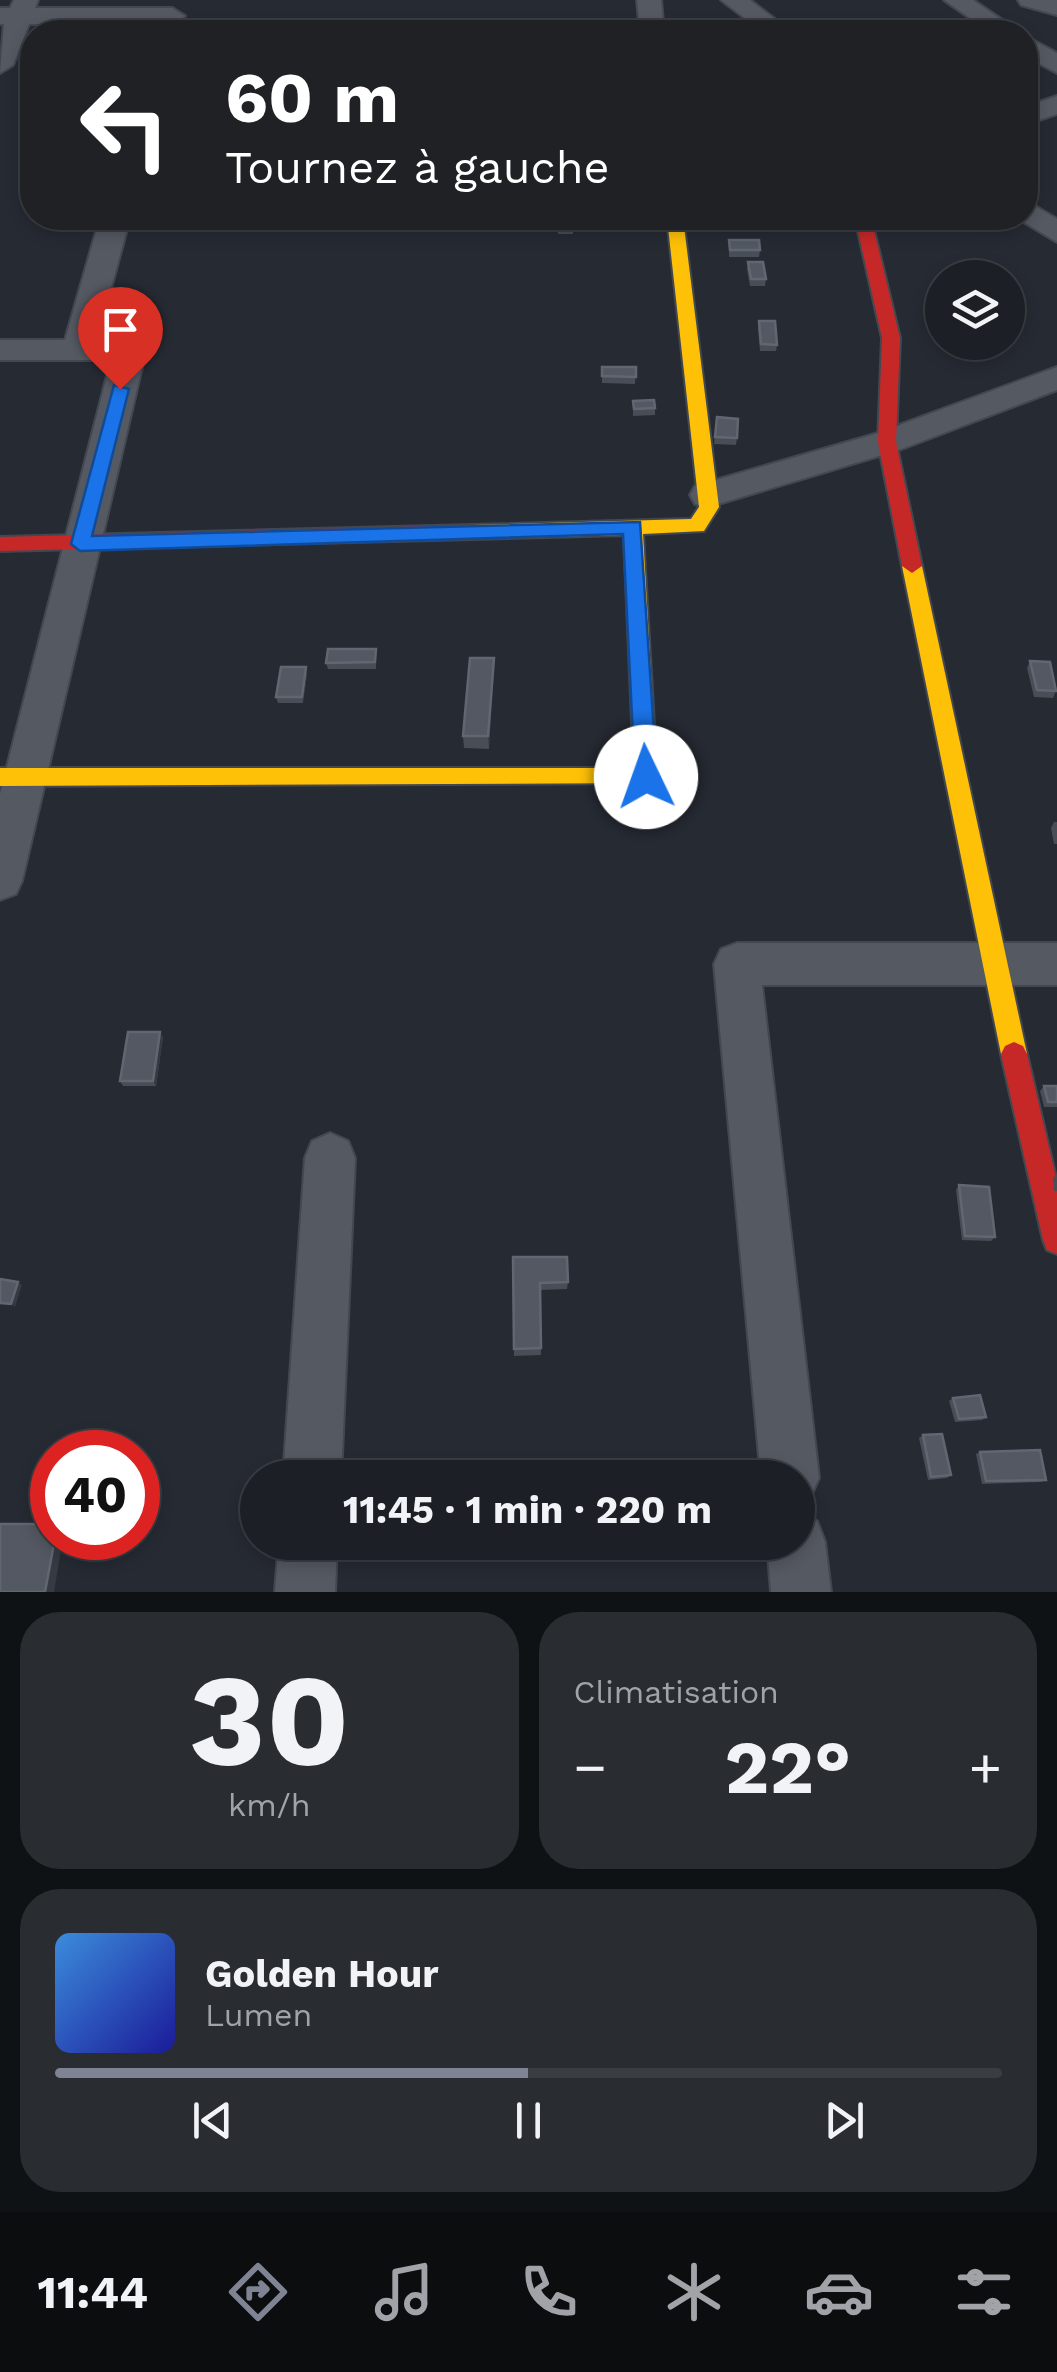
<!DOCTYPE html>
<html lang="fr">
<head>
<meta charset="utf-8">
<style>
	body { margin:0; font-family:"Work Sans",sans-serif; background:#292d32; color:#f1f3f6; height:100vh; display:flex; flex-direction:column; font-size:38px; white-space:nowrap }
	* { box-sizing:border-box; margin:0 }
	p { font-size:32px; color:#a0a3a7 }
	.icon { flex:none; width:55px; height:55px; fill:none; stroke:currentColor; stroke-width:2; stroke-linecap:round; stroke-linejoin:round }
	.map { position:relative; height:1592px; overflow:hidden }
	.drawer { display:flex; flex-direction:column; gap:20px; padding:20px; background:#0f1215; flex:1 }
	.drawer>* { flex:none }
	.hud { position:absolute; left:20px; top:20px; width:1018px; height:210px; border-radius:40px; box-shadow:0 5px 15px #0003,0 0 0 2px #3a3e43; background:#202124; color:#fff; overflow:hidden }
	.buttons { position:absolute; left:925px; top:260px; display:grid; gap:20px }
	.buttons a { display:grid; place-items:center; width:100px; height:100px; border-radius:50%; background:#1c2026; box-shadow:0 5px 15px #0003,0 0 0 2px #3a3e43; font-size:50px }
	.speed { position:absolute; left:30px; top:1430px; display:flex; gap:20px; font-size:50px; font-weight:700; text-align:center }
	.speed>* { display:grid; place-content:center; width:130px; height:130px; border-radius:50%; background:#1c2026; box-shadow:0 5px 15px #0003,0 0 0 2px #3a3e43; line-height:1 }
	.speed .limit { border:15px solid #d22; background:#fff; color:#111 }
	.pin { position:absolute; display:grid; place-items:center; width:85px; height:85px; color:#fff; margin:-102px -42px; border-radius:50% 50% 50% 0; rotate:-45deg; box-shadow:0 0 10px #0007 }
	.pin .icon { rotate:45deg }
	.me { position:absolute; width:110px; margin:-55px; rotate:357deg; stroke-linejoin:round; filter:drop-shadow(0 0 8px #0008) }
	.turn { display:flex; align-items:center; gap:35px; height:210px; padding:0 40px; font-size:45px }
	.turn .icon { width:130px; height:130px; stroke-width:2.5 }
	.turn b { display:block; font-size:70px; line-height:85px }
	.big { font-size:75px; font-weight:700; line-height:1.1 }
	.drawer .widget { flex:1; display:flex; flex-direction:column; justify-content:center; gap:15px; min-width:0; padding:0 35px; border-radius:40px; background:#292d32 }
	.drawer .dial { align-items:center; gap:0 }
	.dial b { font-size:130px; line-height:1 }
	.song { display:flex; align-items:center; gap:30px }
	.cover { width:120px; height:120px; border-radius:15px; background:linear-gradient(135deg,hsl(210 70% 55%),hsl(240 70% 35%)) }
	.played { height:10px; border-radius:5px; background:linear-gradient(90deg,#7e8493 50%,#3a3e43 50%) }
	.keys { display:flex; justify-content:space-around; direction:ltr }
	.heat { display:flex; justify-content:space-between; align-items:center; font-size:55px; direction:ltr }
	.drawer .tiles { flex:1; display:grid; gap:20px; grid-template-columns:1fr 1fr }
	.widget:last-child { grid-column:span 2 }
	.trip { position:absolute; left:240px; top:1460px; width:575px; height:100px; border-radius:50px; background:#1c2026; box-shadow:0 5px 15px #0003,0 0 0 2px #3a3e43; font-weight:700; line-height:100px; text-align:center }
	.menu { display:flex; height:160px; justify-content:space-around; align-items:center; background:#0b0d0f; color:#a0a3a7 }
	.menu .icon { width:70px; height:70px }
	.menu .active { color:#7e8493 }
	.menu b { font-size:45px; color:#f1f3f6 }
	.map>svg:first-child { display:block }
</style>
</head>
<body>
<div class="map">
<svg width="1057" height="1592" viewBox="0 0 1057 1592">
	<rect width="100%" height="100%" fill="#262a33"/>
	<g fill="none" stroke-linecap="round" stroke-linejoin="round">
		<g stroke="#434750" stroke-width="4">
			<g id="street">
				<polygon points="14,0 38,0 35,8 172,8 185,16 172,24 29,24 13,65 0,73 4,24 0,24 0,8 10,8"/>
				<polygon points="637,0 661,0 664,32 640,32"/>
				<polygon points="721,0 750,0 792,32 763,32"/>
				<polygon points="944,0 973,0 1020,32 990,32"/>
				<polygon points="1018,0 1057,0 1057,15 1021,5"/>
				<polygon points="1025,36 1057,53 1057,73 1025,56"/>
				<polygon points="1057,96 1057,114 1025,125 1025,107"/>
				<polygon points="1025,200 1057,219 1057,242 1017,218 1025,218"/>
				<polygon points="100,218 130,218 97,340 142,343 146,350 22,881 16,894 0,900 0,794 111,360 0,360 0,340 65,340"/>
				<polygon points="1057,367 1057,390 899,450 708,507 695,504 690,495 695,486 875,434"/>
				<polygon points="737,943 1057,943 1057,985 762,985 819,1478 810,1498 798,1504 798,1478 761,1478 714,964 721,949"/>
				<polygon points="330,1133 348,1141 355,1158 341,1478 283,1478 305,1158 312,1141"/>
				<polygon points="798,1513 817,1521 825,1542 831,1592 771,1592 767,1542 798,1542"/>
				<polygon points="279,1542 337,1542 335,1592 275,1592"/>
			</g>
		</g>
		<g stroke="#434750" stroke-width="4">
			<g id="slow">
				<polygon points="667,218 683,218 719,507 704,531 643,534 657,777 654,783 0,786 0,768 634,768 624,535 472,539 462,532 472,525 691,519 699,507"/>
				<polygon points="912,559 922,566 1027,1054 1023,1062 1014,1066 1005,1062 1001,1054 902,566"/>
			</g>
		</g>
		<g stroke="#434750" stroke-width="4">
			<g id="jam">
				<polygon points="855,218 871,218 900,338 896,442 922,566 912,573 902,566 878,442 882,338"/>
				<polygon points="472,525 482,532 472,539 0,551 0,537"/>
				<polygon points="1014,1042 1023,1046 1027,1054 1057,1182 1057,1254 1047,1250 1043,1240 1001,1054 1005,1046"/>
			</g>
		</g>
		<use href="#street" fill="#555962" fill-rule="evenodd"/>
		<use href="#slow" fill="#ffc107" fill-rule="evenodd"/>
		<use href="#jam" fill="#c62828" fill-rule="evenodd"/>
	</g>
	<g fill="#484d56">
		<polygon points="557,218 573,227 573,234 558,234"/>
		<polygon points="729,240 760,250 759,257 729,257"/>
		<polygon points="748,262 766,279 765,286 750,286 747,269"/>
		<polygon points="759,321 777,345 776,351 760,351 758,328"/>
		<polygon points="602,367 636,367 635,384 602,383"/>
		<polygon points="633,401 655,408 655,415 633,416"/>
		<polygon points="717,417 737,438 736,445 714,444"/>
		<polygon points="376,649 376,669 328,669 326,663"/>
		<polygon points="494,658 489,749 464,748 463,736"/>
		<polygon points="1030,661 1056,691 1053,698 1034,697 1027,668"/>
		<polygon points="307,674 303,703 278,703 276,697"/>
		<polygon points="1054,822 1057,822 1057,844 1054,844 1051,828"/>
		<polygon points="163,1037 156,1086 123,1086 120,1081"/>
		<polygon points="1044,1086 1057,1086 1057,1107 1044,1107 1040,1091"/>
		<polygon points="1057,1174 1057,1191 1054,1191 1053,1178"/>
		<polygon points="959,1185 995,1237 991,1241 962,1240 956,1190"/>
		<polygon points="513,1257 568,1282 567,1289 540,1290 541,1355 514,1356"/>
		<polygon points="953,1398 986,1417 982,1420 955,1422 949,1401"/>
		<polygon points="923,1435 951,1475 947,1478 928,1480 919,1438"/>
		<polygon points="980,1452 1046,1480 1041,1482 982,1484 976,1454"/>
	</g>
	<g fill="#363a43">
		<polygon points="494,658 494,671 489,749 488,736"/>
		<polygon points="306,667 307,674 303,703 302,697"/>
		<polygon points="160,1032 163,1037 156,1086 153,1081"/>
		<polygon points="18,1282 22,1285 15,1307 11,1304"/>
		<polygon points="55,1538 63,1538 54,1592 45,1592"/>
	</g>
	<g fill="#535862" stroke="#616772" stroke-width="2.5">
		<polygon points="557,218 572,218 573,227 558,227"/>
		<polygon points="729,240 759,240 760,250 730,250"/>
		<polygon points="748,262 763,262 766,279 751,279"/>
		<polygon points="759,321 775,321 777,345 761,344"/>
		<polygon points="602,367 636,367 636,377 602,376"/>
		<polygon points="654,400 655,408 634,409 633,401"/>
		<polygon points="717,417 738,419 737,438 715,437"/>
		<polygon points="328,649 376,649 375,662 326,663"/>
		<polygon points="470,658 494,658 488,736 463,736"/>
		<polygon points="1030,661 1050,662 1056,691 1037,690"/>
		<polygon points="281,667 306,667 302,697 276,697"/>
		<polygon points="128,1032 160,1032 153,1081 120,1081"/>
		<polygon points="1044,1086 1057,1086 1057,1102 1048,1102"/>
		<polygon points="959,1185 989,1187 995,1237 965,1236"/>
		<polygon points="513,1257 567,1257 568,1282 540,1283 541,1348 514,1349"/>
		<polygon points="0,1279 18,1282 11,1304 0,1303"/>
		<polygon points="980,1395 986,1417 959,1419 953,1398"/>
		<polygon points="942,1434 951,1475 931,1477 923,1435"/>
		<polygon points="1040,1450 1046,1480 986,1481 980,1452"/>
		<polygon points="0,1524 52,1524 52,1538 55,1538 45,1592 0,1592"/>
	</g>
	<polygon fill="#1a73e8" stroke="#114b97" stroke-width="2.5" points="114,385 129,389 92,536 640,522 657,777 654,783 638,783 635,777 623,534 80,551 71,544"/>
</svg>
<div class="buttons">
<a><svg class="icon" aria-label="layers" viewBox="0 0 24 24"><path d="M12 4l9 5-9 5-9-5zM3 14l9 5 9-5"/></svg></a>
</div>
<div class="speed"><div class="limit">40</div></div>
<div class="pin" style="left:120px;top:389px;background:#d93025"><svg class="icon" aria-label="arrive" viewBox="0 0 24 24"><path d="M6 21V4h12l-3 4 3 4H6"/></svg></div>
<svg class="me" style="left:646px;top:777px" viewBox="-20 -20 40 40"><circle r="19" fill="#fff"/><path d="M0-13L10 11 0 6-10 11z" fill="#1a73e8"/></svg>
<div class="trip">11:45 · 1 min · 220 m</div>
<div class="hud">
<div class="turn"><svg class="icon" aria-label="left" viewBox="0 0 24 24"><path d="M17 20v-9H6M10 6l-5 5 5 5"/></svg><div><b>60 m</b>Tournez à gauche</div></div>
</div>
</div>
<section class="drawer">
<div class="tiles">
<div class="widget dial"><b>30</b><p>km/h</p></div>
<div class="widget"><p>Climatisation</p>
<div class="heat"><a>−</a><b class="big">22°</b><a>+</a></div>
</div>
<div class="widget">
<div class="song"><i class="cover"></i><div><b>Golden Hour</b><p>Lumen</p></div></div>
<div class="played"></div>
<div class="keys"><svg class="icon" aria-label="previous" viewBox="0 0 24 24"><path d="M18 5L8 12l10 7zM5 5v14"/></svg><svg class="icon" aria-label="pause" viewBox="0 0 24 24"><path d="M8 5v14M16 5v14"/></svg><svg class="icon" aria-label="next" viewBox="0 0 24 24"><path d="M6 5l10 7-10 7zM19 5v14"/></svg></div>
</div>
</div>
</section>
<nav class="menu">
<b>11:44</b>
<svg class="icon active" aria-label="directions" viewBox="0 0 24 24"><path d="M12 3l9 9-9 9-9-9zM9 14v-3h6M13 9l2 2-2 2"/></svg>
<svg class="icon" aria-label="music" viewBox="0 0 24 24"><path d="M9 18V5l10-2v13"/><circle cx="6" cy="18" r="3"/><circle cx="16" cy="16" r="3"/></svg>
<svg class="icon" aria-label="phone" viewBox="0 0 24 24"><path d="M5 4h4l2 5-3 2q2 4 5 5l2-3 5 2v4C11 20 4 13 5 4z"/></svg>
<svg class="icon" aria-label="climate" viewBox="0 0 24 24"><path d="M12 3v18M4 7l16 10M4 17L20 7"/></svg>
<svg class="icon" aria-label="car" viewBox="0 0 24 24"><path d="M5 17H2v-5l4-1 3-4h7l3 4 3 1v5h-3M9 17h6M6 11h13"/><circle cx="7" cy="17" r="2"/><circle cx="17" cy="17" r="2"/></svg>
<svg class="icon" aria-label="filters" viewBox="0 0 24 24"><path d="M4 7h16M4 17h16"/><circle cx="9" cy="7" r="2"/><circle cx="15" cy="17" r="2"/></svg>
</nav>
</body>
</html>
